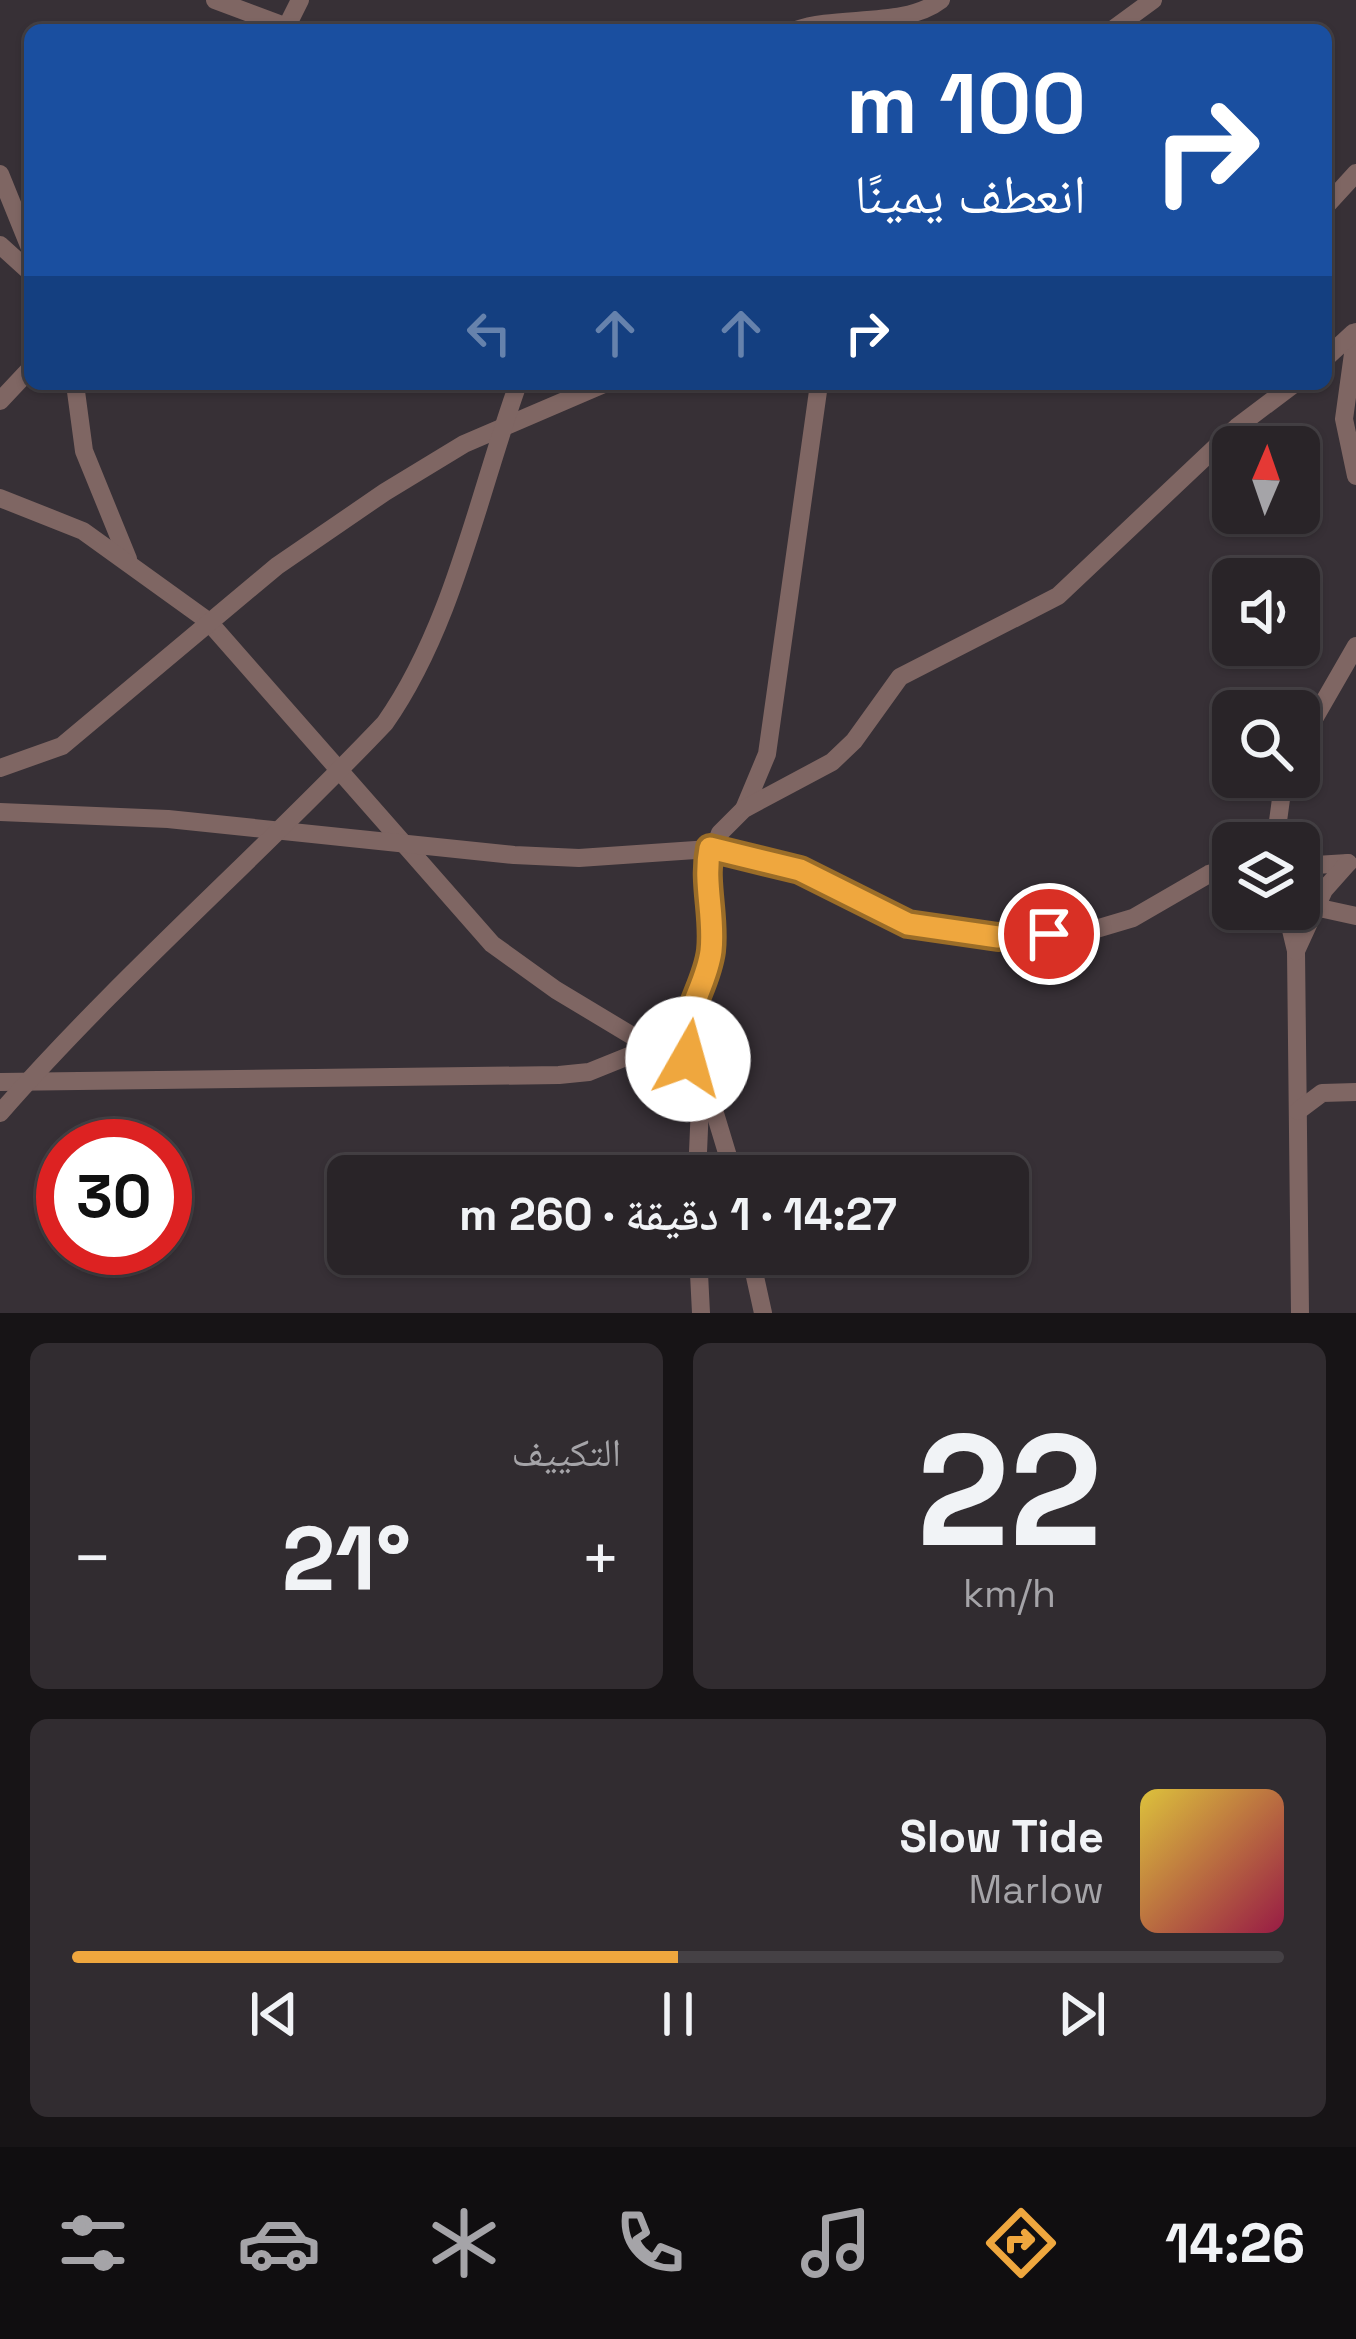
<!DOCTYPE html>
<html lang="ar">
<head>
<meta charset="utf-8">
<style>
	body { margin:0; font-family:"Space Grotesk","Noto Naskh Arabic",sans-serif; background:#312c30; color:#f1f3f6; direction:rtl; height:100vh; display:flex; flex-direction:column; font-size:45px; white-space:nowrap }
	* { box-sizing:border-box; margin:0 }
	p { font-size:39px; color:#a5a4a8 }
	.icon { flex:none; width:66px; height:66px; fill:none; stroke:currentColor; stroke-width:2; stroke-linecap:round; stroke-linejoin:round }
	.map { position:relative; height:1313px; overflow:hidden; direction:ltr }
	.sheet { display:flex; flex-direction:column; gap:30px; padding:30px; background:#171416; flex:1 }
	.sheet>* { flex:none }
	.banner { position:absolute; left:24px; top:24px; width:1308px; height:366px; border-radius:18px; box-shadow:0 3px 9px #0004,0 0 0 3px #454145; direction:rtl; background:#1a4fa0; color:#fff; overflow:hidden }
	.needle { width:78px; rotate:2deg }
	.fabs { position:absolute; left:1212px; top:426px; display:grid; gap:24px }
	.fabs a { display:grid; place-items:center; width:108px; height:108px; border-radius:18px; background:#292428; box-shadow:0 3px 9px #0004,0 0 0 3px #454145; font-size:60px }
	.speed { position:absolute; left:36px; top:1119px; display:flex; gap:24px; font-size:60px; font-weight:700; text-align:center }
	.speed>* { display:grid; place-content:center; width:156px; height:156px; border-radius:50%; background:#292428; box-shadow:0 3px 9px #0004,0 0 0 3px #454145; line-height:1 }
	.speed .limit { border:18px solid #d22; background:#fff; color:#111 }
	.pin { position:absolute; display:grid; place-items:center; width:102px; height:102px; color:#fff; margin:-51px; border:6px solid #fff; border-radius:50%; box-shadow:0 3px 12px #0007 }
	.me { position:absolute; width:132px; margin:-66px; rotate:7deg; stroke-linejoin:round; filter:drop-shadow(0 0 9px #0008) }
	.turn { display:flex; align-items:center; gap:42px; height:252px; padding:0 48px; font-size:54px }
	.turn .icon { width:156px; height:156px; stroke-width:2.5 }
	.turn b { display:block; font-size:84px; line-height:102px }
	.lanes { display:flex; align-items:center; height:114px; padding:0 48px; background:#0003; justify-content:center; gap:60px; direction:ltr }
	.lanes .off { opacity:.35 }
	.big { font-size:90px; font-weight:600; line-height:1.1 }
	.sheet .tile { flex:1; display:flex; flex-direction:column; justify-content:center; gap:18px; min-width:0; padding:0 42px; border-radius:18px; background:#312c30 }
	.sheet .dial { align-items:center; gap:0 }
	.dial b { font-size:156px; line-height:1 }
	.song { display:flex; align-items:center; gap:36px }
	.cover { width:144px; height:144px; border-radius:18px; background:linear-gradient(135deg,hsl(50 70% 55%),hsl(340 70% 35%)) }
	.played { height:12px; border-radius:6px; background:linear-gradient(90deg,#efa73e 50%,#454145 50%) }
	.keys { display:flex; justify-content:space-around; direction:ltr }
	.heat { display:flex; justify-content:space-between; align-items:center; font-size:66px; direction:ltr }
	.sheet .tiles { flex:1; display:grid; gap:30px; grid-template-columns:1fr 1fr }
	.tile:last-child { grid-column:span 2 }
	.trip { position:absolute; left:327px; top:1155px; width:702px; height:120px; border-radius:18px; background:#292428; box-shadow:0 3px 9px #0004,0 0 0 3px #454145; font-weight:600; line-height:120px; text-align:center; direction:rtl }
	.tab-bar { display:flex; height:192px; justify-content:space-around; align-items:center; background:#100e10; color:#a5a4a8 }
	.tab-bar .icon { width:84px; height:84px }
	.tab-bar .on { color:#efa73e }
	.tab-bar b { font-size:54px; color:#f1f3f6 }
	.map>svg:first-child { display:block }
</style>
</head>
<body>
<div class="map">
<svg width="1356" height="1313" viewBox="0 0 1356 1313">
	<rect width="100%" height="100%" fill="#373036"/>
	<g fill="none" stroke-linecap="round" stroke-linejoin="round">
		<g stroke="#7f6663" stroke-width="18">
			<polyline points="215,0 295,30"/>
			<polyline points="285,30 300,0"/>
			<path d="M796 30C839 15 905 28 941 0"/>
			<polyline points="1112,30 1153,0"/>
			<polyline points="0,174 30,248"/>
			<polyline points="1326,206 1356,173"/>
			<polyline points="0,245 30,272"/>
			<polyline points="1356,332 1344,419 1356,476"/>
			<polyline points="1326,358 1353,333"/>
			<polyline points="75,384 84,451 128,559"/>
			<polyline points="0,401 30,369"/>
			<polyline points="0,498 83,531 208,621 492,944 556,990 694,1073 714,1110 734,1176"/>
			<polyline points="1299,745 1356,646"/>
			<polyline points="0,768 62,746 277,566 385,492 464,444 604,384"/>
			<polyline points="744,809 767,754 819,384"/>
			<polyline points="0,812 168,819 514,855 579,858 710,849 800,870 908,924 998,937 1096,929 1133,918 1209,874 1233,867"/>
			<polyline points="1275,843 1284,777"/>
			<polyline points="1299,866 1348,863"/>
			<polyline points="1315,907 1356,916"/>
			<polyline points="1286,909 1296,951 1300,1313"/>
			<polyline points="1296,951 1324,890 1348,863"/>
			<polyline points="0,1082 559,1075 589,1072 656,1045"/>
			<polyline points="1298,1111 1322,1093 1356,1092"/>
			<path d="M0 1113C120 976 259 856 385 723 453 626 478 495 518 384"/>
			<polyline points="697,1176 700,1105 684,1040 711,950 706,870 720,833 744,809 832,762 854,741 900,677 1058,596 1237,427 1294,384"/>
			<polyline points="698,1254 701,1313"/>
			<polyline points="750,1254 763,1313"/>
		</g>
	</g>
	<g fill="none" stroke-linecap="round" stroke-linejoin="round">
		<g stroke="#9b6d28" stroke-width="30">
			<path id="route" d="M688 1059C677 1019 706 990 711 951 715 916 703 883 710 848L800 870 908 924 998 937 1049 934"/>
		</g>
		<use href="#route" stroke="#efa73e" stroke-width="21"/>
	</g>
</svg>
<div class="fabs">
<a><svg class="needle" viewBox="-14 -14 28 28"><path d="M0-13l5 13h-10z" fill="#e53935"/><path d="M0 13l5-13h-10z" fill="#a5a4a8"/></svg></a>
<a><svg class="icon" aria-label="sound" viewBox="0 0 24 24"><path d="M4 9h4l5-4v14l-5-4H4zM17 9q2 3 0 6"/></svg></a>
<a><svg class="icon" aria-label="search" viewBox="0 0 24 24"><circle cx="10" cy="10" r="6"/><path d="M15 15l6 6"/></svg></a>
<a><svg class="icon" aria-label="layers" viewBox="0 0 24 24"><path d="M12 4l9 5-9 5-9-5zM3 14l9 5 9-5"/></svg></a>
</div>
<div class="speed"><div class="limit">30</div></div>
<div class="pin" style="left:1049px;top:934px;background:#d93025"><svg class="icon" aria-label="arrive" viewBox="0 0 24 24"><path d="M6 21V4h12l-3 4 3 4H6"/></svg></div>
<svg class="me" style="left:688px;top:1059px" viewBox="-20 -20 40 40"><circle r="19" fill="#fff"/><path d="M0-13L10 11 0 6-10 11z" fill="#efa73e"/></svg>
<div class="trip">14:27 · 1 دقيقة · 260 m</div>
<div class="banner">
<div class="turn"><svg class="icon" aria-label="right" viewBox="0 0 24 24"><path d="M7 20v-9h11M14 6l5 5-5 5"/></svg><div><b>100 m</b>انعطف يمينًا</div></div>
<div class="lanes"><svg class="icon off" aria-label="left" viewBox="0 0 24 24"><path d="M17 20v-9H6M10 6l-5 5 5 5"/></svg><svg class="icon off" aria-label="ahead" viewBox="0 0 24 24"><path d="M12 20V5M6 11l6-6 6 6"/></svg><svg class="icon off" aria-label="ahead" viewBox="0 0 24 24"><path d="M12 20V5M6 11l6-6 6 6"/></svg><svg class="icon" aria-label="right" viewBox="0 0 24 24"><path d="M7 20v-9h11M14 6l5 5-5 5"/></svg></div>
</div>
</div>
<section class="sheet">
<div class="tiles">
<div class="tile dial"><b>22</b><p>km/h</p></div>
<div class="tile"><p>التكييف</p>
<div class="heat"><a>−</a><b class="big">21°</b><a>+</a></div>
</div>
<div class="tile">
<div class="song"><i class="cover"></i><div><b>Slow Tide</b><p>Marlow</p></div></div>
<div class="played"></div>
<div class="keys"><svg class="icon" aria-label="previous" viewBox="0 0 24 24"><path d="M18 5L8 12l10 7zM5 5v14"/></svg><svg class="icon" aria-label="pause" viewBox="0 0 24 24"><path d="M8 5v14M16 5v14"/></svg><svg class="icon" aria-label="next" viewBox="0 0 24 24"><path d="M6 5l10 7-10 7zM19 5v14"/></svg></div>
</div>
</div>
</section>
<nav class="tab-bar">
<b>14:26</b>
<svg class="icon on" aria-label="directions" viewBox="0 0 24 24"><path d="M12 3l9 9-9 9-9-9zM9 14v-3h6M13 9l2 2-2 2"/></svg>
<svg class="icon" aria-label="music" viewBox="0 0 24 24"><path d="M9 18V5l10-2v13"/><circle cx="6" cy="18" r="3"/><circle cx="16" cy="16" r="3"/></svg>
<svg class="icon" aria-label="phone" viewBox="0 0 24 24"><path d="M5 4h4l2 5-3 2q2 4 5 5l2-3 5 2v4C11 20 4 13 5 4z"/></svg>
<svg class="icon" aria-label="climate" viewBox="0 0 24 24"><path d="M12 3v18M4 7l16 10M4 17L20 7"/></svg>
<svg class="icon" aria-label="car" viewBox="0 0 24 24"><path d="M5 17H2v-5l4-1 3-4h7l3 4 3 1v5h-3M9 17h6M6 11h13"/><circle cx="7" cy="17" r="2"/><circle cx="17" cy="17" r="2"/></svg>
<svg class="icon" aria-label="filters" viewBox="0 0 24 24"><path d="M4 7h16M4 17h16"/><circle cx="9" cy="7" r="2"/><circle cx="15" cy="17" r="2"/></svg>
</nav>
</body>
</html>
